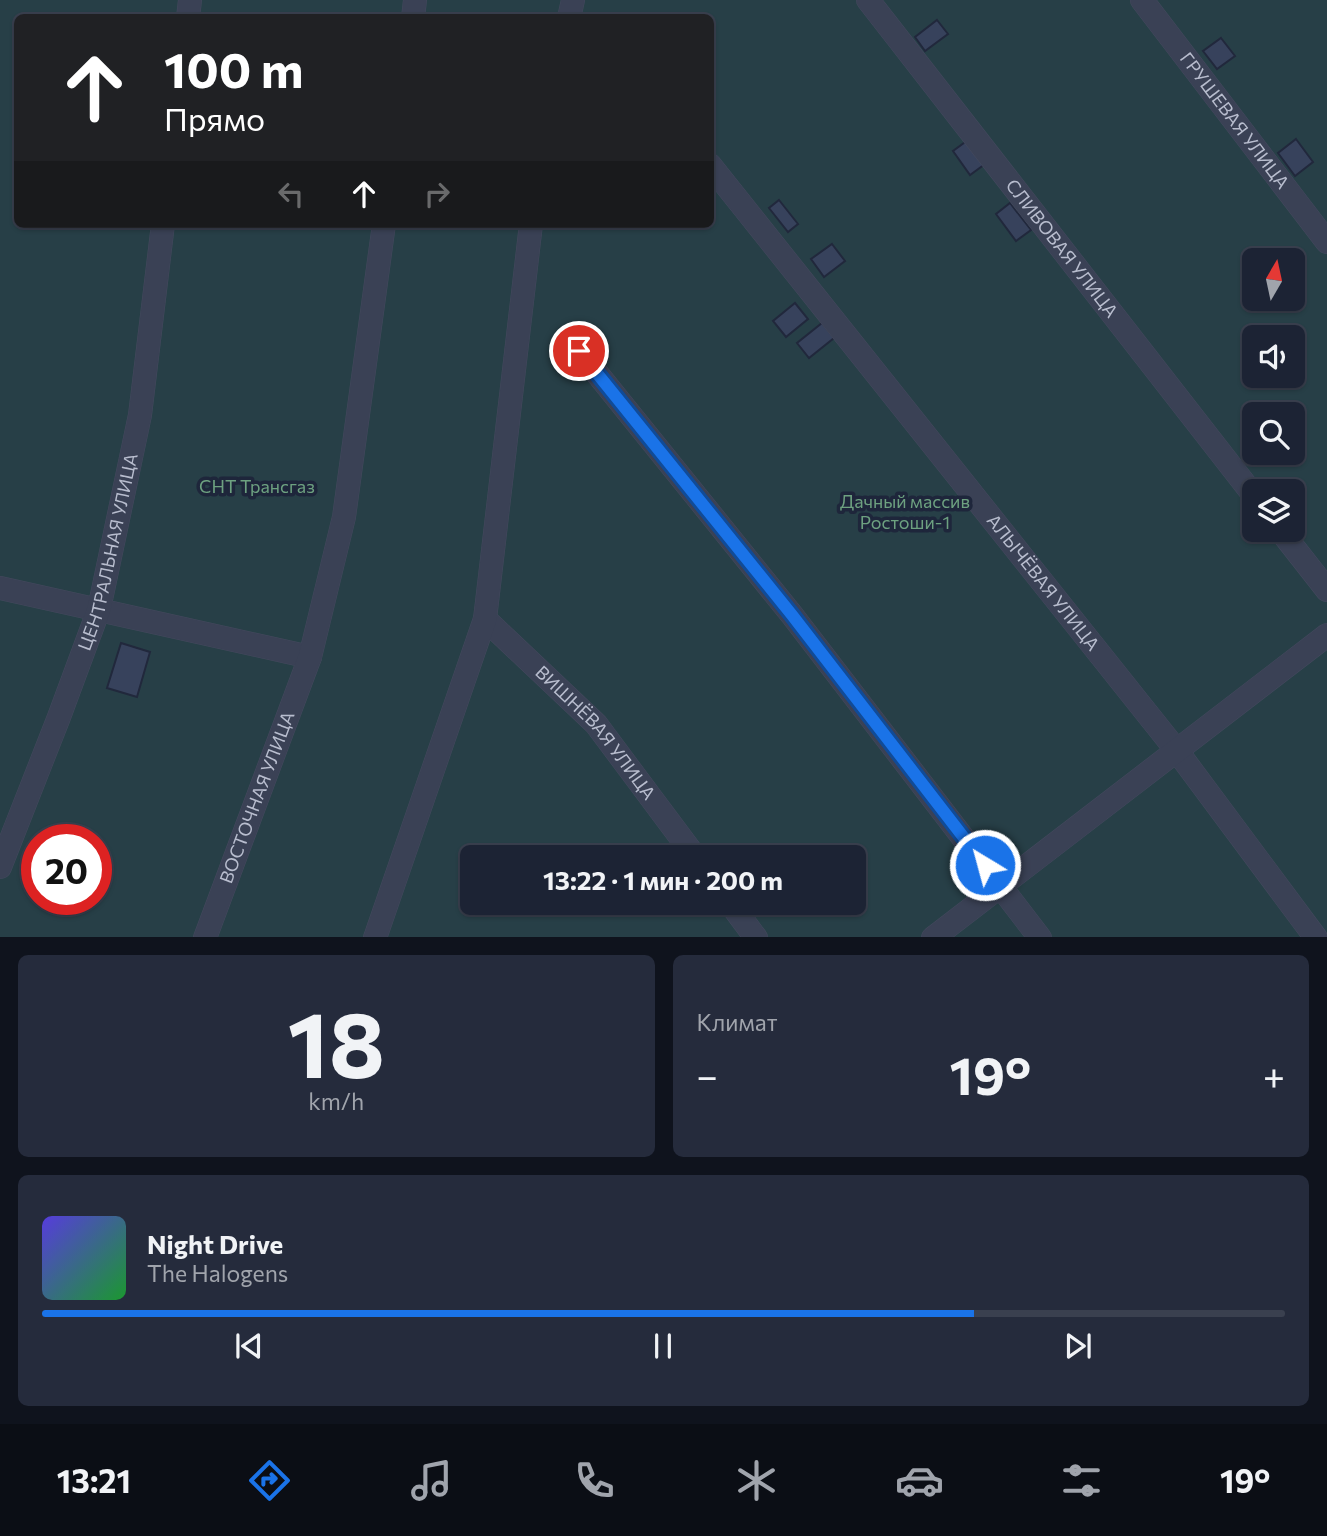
<!DOCTYPE html>
<html lang="ru">
<head>
<meta charset="utf-8">
<style>
	body { margin:0; font-family:Commissioner,sans-serif; background:#252b3c; color:#f1f3f6; height:100vh; display:flex; flex-direction:column; font-size:26px; white-space:nowrap }
	* { box-sizing:border-box; margin:0 }
	p { font-size:23px; color:#a0a4ac }
	.icon { flex:none; width:38px; height:38px; fill:none; stroke:currentColor; stroke-width:2; stroke-linecap:round; stroke-linejoin:round }
	.map { position:relative; height:937px; overflow:hidden }
	.panel { display:flex; flex-direction:column; gap:18px; padding:18px; background:#0f131d; flex:1 }
	.panel>* { flex:none }
	.hud { position:absolute; left:14px; top:14px; width:700px; height:214px; border-radius:10px; box-shadow:0 2px 5px #0004,0 0 0 2px #3a404f; background:#202124; color:#fff; overflow:hidden }
	.needle { width:46px; rotate:9deg }
	.buttons { position:absolute; left:1242px; top:248px; display:grid; gap:14px }
	.buttons a { display:grid; place-items:center; width:63px; height:63px; border-radius:10px; background:#1c2334; box-shadow:0 2px 5px #0004,0 0 0 2px #3a404f; font-size:35px }
	.speed { position:absolute; left:21px; top:824px; display:flex; gap:14px; font-size:35px; font-weight:700; text-align:center }
	.speed>* { display:grid; place-content:center; width:91px; height:91px; border-radius:50%; background:#1c2334; box-shadow:0 2px 5px #0004,0 0 0 2px #3a404f; line-height:1 }
	.speed .limit { border:10px solid #d22; background:#fff; color:#111 }
	.pin { position:absolute; display:grid; place-items:center; width:60px; height:60px; color:#fff; margin:-30px; border:4px solid #fff; border-radius:50%; box-shadow:0 2px 7px #0007 }
	.me { position:absolute; width:77px; margin:-38px; rotate:323deg; stroke-linejoin:round; filter:drop-shadow(0 0 5px #0008) }
	.turn { display:flex; align-items:center; gap:24px; height:147px; padding:0 35px; font-size:32px }
	.turn .icon { width:91px; height:91px; stroke-width:2.5 }
	.turn b { display:block; font-size:49px; line-height:60px }
	.lanes { display:flex; align-items:center; height:66px; padding:0 35px; background:#0003; justify-content:center; gap:35px; direction:ltr }
	.lanes .off { opacity:.35 }
	.big { font-size:52px; font-weight:700; line-height:1.1 }
	.panel .widget { flex:1; display:flex; flex-direction:column; justify-content:center; gap:10px; min-width:0; padding:0 24px; border-radius:10px; background:#252b3c }
	.panel .dial { align-items:center; gap:0 }
	.dial b { font-size:91px; line-height:1 }
	.song { display:flex; align-items:center; gap:21px }
	.cover { width:84px; height:84px; border-radius:10px; background:linear-gradient(135deg,hsl(250 70% 55%),hsl(130 70% 35%)) }
	.played { height:7px; border-radius:4px; background:linear-gradient(90deg,#1a73e8 75%,#3a404f 75%) }
	.keys { display:flex; justify-content:space-around; direction:ltr }
	.heat { display:flex; justify-content:space-between; align-items:center; font-size:38px; direction:ltr }
	.panel .tiles { flex:1; display:grid; gap:18px; grid-template-columns:1fr 1fr }
	.widget:last-child { grid-column:span 2 }
	.trip { position:absolute; left:460px; top:845px; width:406px; height:70px; border-radius:10px; background:#1c2334; box-shadow:0 2px 5px #0004,0 0 0 2px #3a404f; font-weight:700; line-height:70px; text-align:center }
	.tab-bar { display:flex; height:112px; justify-content:space-around; align-items:center; background:#0b0e15; color:#a0a4ac }
	.tab-bar .icon { width:49px; height:49px }
	.tab-bar .selected { color:#1a73e8 }
	.tab-bar b { font-size:32px; color:#f1f3f6 }
	.map>svg:first-child { display:block }
</style>
</head>
<body>
<div class="map">
<svg width="1327" height="938" viewBox="0 0 1327 938">
	<rect width="100%" height="100%" fill="#252f46"/>
	<path fill="#273f47" fill-rule="evenodd" d="M0 0H1327V937L0 938ZM18 18H710V224H18ZM1255 261H1293V299H1255ZM1255 338H1293V376H1255ZM1255 415H1293V453H1255ZM1255 492H1293V530H1255ZM37 840H96V900H37ZM472 858H854V903H472Z"/>
	<g fill="#37425c" stroke="#21283c" stroke-width="2">
		<polygon points="937,20 948,34 925,51 915,37"/>
		<polygon points="1221,38 1235,56 1217,69 1203,51"/>
		<polygon points="1296,139 1313,162 1295,176 1278,153"/>
		<polygon points="968,140 985,164 970,175 953,151"/>
		<polygon points="779,200 798,224 788,232 769,208"/>
		<polygon points="1010,203 1031,230 1016,241 996,214"/>
		<polygon points="832,244 845,261 824,277 811,259"/>
		<polygon points="795,303 808,319 786,337 773,321"/>
		<polygon points="822,323 834,338 809,358 797,343"/>
		<polygon points="121,643 150,652 137,697 107,688"/>
	</g>
	<g fill="none" stroke-linecap="round" stroke-linejoin="round">
		<g stroke="#444a5e" stroke-width="24">
			<g id="minor">
				<path id="s1" d="M868 0 1255 497"/>
				<path id="s2" d="M1142 0 1327 242"/>
				<polyline points="188,18 190,0"/>
				<polyline points="413,18 415,0"/>
				<polyline points="569,18 573,0"/>
				<path id="s3" d="M710 165 1177 751 1316 938"/>
				<polyline points="579,351 792,615 1040,938"/>
				<polyline points="1280,530 1327,590"/>
				<polyline points="0,588 310,657"/>
				<path id="s4" d="M485 619 596 724 696 858"/>
				<path id="s5" d="M0 867 59 717 99 609 140 415 163 224"/>
				<polyline points="730,903 756,938"/>
				<path id="s6" d="M205 938 310 657 344 517 384 224"/>
				<polyline points="375,938 485,619 531,224"/>
				<polyline points="933,938 1327,635"/>
			</g>
		</g>
		<use href="#minor" stroke="#3a4155" stroke-width="23"/>
	</g>
	<g fill="none" stroke-linecap="round" stroke-linejoin="round">
		<g stroke="#114b97" stroke-width="18">
			<polyline id="route" points="579,351 792,615 985,865"/>
		</g>
		<use href="#route" stroke="#1a73e8" stroke-width="12"/>
	</g>
	<g text-anchor="middle" stroke-width="7" stroke-linejoin="round" paint-order="stroke">
		<g font-size="18" fill="#b8bdce" stroke="#1e263b">
			<text dy="6" stroke="none"><textPath href="#s2" startOffset="152">ГРУШЕВАЯ УЛИЦА</textPath></text>
			<text dy="6" stroke="none"><textPath href="#s1" startOffset="315">СЛИВОВАЯ УЛИЦА</textPath></text>
			<text dy="6" stroke="none"><textPath href="#s5" startOffset="334">ЦЕНТРАЛЬНАЯ УЛИЦА</textPath></text>
			<text dy="6" stroke="none"><textPath href="#s3" startOffset="534">АЛЫЧЁВАЯ УЛИЦА</textPath></text>
			<text dy="6" stroke="none"><textPath href="#s4" startOffset="159">ВИШНЁВАЯ УЛИЦА</textPath></text>
			<text dy="6" stroke="none"><textPath href="#s6" startOffset="150">ВОСТОЧНАЯ УЛИЦА</textPath></text>
		</g>
		<g font-size="18" fill="#6da180" stroke="#1e263b">
			<text x="257" y="493">СНТ Трансгаз</text>
			<text x="905" y="508">Дачный массив<tspan x="905" dy="21">Ростоши-1</tspan></text>
		</g>
	</g>
</svg>
<div class="buttons">
<a><svg class="needle" viewBox="-14 -14 28 28"><path d="M0-13l5 13h-10z" fill="#e53935"/><path d="M0 13l5-13h-10z" fill="#a0a4ac"/></svg></a>
<a><svg class="icon" aria-label="sound" viewBox="0 0 24 24"><path d="M4 9h4l5-4v14l-5-4H4zM17 9q2 3 0 6"/></svg></a>
<a><svg class="icon" aria-label="search" viewBox="0 0 24 24"><circle cx="10" cy="10" r="6"/><path d="M15 15l6 6"/></svg></a>
<a><svg class="icon" aria-label="layers" viewBox="0 0 24 24"><path d="M12 4l9 5-9 5-9-5zM3 14l9 5 9-5"/></svg></a>
</div>
<div class="speed"><div class="limit">20</div></div>
<div class="pin" style="left:579px;top:351px;background:#d93025"><svg class="icon" aria-label="arrive" viewBox="0 0 24 24"><path d="M6 21V4h12l-3 4 3 4H6"/></svg></div>
<svg class="me" style="left:985px;top:865px" viewBox="-20 -20 40 40"><circle r="17" fill="#1a73e8" stroke="#fff" stroke-width="3"/><path d="M0-11L8 9 0 5-8 9z" fill="#fff"/></svg>
<div class="trip">13:22 · 1 мин · 200 m</div>
<div class="hud">
<div class="turn"><svg class="icon" aria-label="ahead" viewBox="0 0 24 24"><path d="M12 20V5M6 11l6-6 6 6"/></svg><div><b>100 m</b>Прямо</div></div>
<div class="lanes"><svg class="icon off" aria-label="left" viewBox="0 0 24 24"><path d="M17 20v-9H6M10 6l-5 5 5 5"/></svg><svg class="icon" aria-label="ahead" viewBox="0 0 24 24"><path d="M12 20V5M6 11l6-6 6 6"/></svg><svg class="icon off" aria-label="right" viewBox="0 0 24 24"><path d="M7 20v-9h11M14 6l5 5-5 5"/></svg></div>
</div>
</div>
<section class="panel">
<div class="tiles">
<div class="widget dial"><b>18</b><p>km/h</p></div>
<div class="widget"><p>Климат</p>
<div class="heat"><a>−</a><b class="big">19°</b><a>+</a></div>
</div>
<div class="widget">
<div class="song"><i class="cover"></i><div><b>Night Drive</b><p>The Halogens</p></div></div>
<div class="played"></div>
<div class="keys"><svg class="icon" aria-label="previous" viewBox="0 0 24 24"><path d="M18 5L8 12l10 7zM5 5v14"/></svg><svg class="icon" aria-label="pause" viewBox="0 0 24 24"><path d="M8 5v14M16 5v14"/></svg><svg class="icon" aria-label="next" viewBox="0 0 24 24"><path d="M6 5l10 7-10 7zM19 5v14"/></svg></div>
</div>
</div>
</section>
<nav class="tab-bar">
<b>13:21</b>
<svg class="icon selected" aria-label="directions" viewBox="0 0 24 24"><path d="M12 3l9 9-9 9-9-9zM9 14v-3h6M13 9l2 2-2 2"/></svg>
<svg class="icon" aria-label="music" viewBox="0 0 24 24"><path d="M9 18V5l10-2v13"/><circle cx="6" cy="18" r="3"/><circle cx="16" cy="16" r="3"/></svg>
<svg class="icon" aria-label="phone" viewBox="0 0 24 24"><path d="M5 4h4l2 5-3 2q2 4 5 5l2-3 5 2v4C11 20 4 13 5 4z"/></svg>
<svg class="icon" aria-label="climate" viewBox="0 0 24 24"><path d="M12 3v18M4 7l16 10M4 17L20 7"/></svg>
<svg class="icon" aria-label="car" viewBox="0 0 24 24"><path d="M5 17H2v-5l4-1 3-4h7l3 4 3 1v5h-3M9 17h6M6 11h13"/><circle cx="7" cy="17" r="2"/><circle cx="17" cy="17" r="2"/></svg>
<svg class="icon" aria-label="filters" viewBox="0 0 24 24"><path d="M4 7h16M4 17h16"/><circle cx="9" cy="7" r="2"/><circle cx="15" cy="17" r="2"/></svg>
<b>19°</b>
</nav>
</body>
</html>
